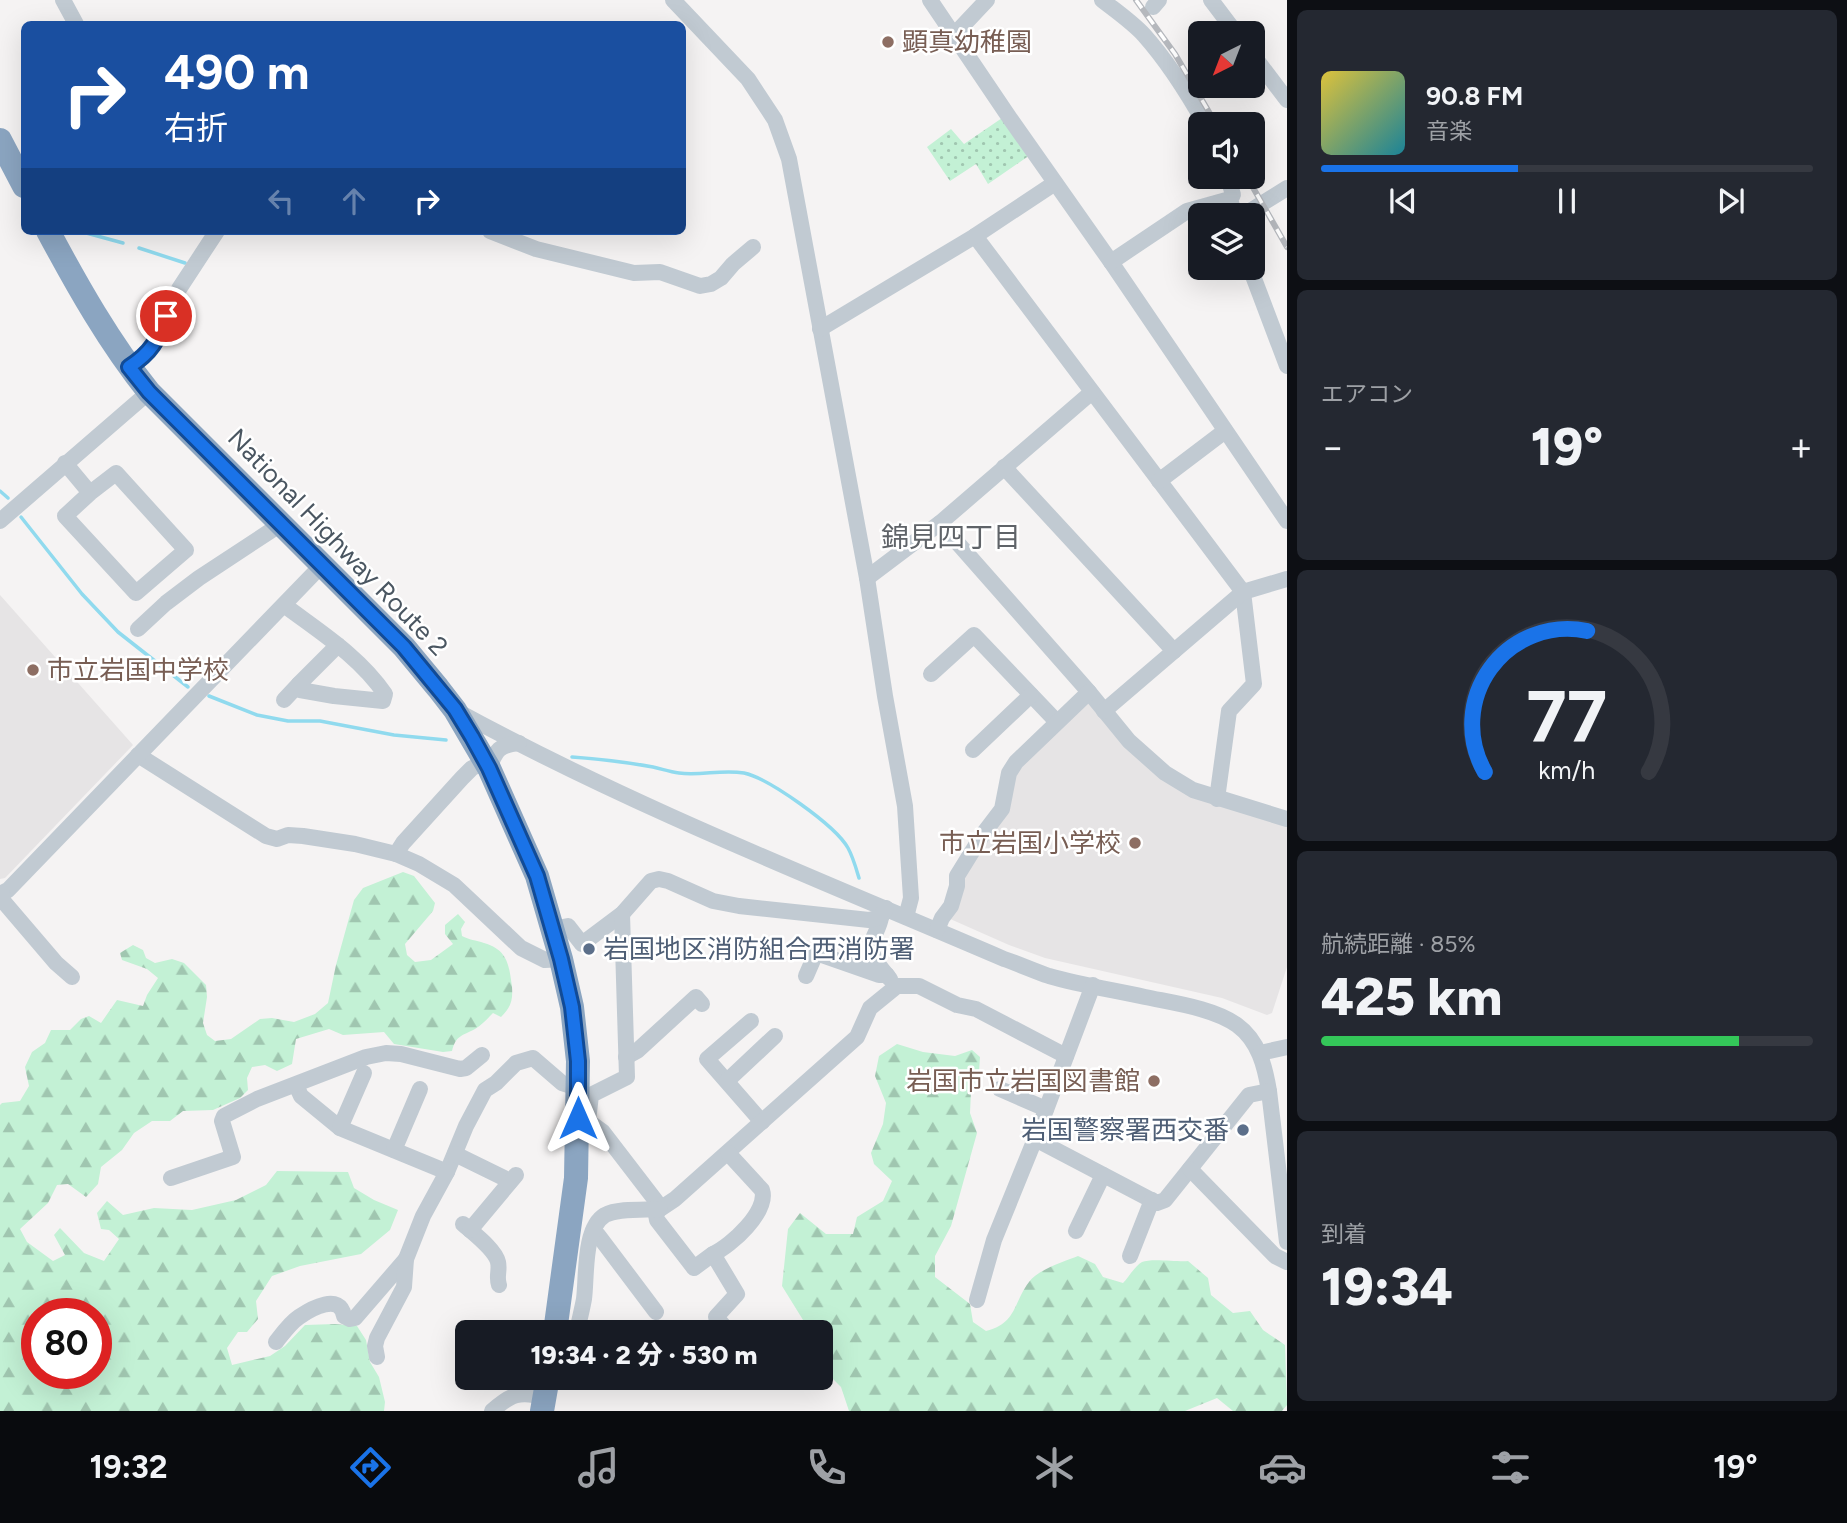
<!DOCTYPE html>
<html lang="ja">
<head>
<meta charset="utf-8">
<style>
	body { margin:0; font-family:Figtree,"Noto Sans JP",sans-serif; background:#242831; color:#f1f3f6; height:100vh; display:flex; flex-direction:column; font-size:26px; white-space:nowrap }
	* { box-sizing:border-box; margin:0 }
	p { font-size:23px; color:#9ea1a6 }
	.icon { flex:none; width:38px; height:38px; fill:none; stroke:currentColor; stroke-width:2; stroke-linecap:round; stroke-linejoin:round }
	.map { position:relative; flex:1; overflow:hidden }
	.details { display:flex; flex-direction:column; gap:10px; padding:10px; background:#0d0f14; width:560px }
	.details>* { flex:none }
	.banner { position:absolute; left:21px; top:21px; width:665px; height:214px; border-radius:10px; box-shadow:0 7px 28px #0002; background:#1a4fa0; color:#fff; overflow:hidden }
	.needle { width:46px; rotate:222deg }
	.fabs { position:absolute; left:1188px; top:21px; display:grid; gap:14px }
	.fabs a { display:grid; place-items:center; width:77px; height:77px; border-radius:10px; background:#171b24; box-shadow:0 7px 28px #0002; font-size:35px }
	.speed { position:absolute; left:21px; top:1298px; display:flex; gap:14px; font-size:35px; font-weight:700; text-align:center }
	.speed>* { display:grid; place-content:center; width:91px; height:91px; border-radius:50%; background:#171b24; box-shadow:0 7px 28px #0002; line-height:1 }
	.speed .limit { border:10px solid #d22; background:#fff; color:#111 }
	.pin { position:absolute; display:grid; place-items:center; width:60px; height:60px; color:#fff; margin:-30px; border:4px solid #fff; border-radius:50%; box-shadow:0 2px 7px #0007 }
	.me { position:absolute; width:77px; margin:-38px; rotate:0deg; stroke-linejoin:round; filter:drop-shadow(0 0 5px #0008) }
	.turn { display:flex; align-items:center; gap:24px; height:147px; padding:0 28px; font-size:32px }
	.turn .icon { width:91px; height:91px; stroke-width:2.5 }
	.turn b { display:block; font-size:49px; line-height:60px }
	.lanes { display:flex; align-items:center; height:66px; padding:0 28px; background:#0003; justify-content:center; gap:35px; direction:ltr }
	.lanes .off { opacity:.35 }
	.big { font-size:52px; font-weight:800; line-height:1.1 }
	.details .tile { flex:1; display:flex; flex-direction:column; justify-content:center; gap:10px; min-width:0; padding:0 24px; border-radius:10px; background:#242831 }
	.details .dial { align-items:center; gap:0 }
	.dial svg { height:182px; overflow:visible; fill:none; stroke:#363941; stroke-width:7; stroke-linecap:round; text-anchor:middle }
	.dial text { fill:#f1f3f6; stroke:none }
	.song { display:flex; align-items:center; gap:21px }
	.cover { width:84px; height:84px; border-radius:10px; background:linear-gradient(135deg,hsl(50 70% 55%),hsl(190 70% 35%)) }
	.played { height:7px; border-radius:4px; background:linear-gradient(90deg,#1a73e8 40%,#363941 40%) }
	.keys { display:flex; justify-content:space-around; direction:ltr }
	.heat { display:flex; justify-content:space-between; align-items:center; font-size:38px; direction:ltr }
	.charge { height:10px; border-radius:5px; background:linear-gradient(90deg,#34c759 85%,#363941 0) }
	.trip { position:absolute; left:455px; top:1320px; width:378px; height:70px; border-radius:10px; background:#171b24; box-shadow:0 7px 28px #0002; font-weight:800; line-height:70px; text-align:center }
	.tabs { display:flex; height:112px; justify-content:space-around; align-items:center; background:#090b0e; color:#9ea1a6 }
	.tabs .icon { width:49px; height:49px }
	.tabs .on { color:#1a73e8 }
	.tabs b { font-size:32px; color:#f1f3f6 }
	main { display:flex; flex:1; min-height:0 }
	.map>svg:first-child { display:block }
</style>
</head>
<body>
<main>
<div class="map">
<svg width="1287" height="1411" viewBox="0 0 1287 1411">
	<defs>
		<pattern id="forest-firs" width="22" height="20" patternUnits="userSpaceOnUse" patternTransform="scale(1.75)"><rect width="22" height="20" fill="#c3f1d5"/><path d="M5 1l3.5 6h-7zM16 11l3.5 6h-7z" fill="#a0c6b0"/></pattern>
		<pattern id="park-dots" width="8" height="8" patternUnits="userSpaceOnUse" patternTransform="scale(1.75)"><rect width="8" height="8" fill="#c3f1d5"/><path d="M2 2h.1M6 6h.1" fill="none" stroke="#a0c6b0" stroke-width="1.8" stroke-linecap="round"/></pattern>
	</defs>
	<rect width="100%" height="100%" fill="#f5f3f3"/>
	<g fill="#e6e4e5">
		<polygon points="0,595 133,745 5,878 0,879"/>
		<polygon points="1086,700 1180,789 1287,824 1287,967 1272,1013 1267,1015 1222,998 1045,958 1009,945 948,918 963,875 1015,774"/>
	</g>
	<g fill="url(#forest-firs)" fill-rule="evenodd">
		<path d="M403 872 414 876 435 903 433 911 405 944 407 955 415 962 431 960 453 944 445 934V925L458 914 465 922 461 929 462 936C469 940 476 940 484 943 508 950 509 965 512 987 513 1000 511 1007 501 1017L493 1013C487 1019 482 1025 475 1029 462 1036 456 1035 452 1051L443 1052 394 1044 384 1032 343 1035 329 1029 296 1039 292 1064 277 1071 265 1065 252 1067 247 1078 248 1090 240 1098 213 1110 183 1111 170 1121H152L134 1133 122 1150 101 1167 98 1184 86 1197 68 1184 57 1185 48 1203 20 1229 27 1242 53 1261 65 1255 54 1235 60 1228 84 1253 104 1261 119 1239 109 1230 101 1229 97 1213 107 1201 123 1215 154 1208 192 1210 236 1200 266 1185 277 1171 348 1172 354 1188 374 1200 398 1210 390 1230 361 1254 300 1266 272 1276 256 1301 258 1319 247 1332H238L227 1348 232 1365 270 1356 285 1346 305 1325 335 1324 357 1326 366 1340 370 1362 379 1377 385 1402 384 1411H0V1105L2 1103 20 1101 29 1086 25 1067 32 1052 45 1043 51 1030H70L81 1019 89 1016 101 1023 117 1000 143 1006 147 995 158 978 147 969 122 960 120 953 133 945 143 950 146 958 155 963 172 959 184 963 206 985 207 997 203 1023 207 1035 215 1041 231 1039 260 1019 272 1018 294 1022 315 1014 328 1003 336 965 354 900 363 888ZM37 1314H96V1374H37Z"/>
		<path d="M897 1044 923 1052 955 1056 972 1050 980 1057 979 1072 971 1091 970 1113 977 1133 951 1226 935 1256V1277L970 1304 973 1322 986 1331C1017 1323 1013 1303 1029 1282 1037 1270 1065 1261 1078 1256L1095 1264 1103 1277 1123 1283C1128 1278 1135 1266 1142 1262 1151 1258 1177 1262 1188 1261L1208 1278 1211 1295 1233 1313 1250 1311 1263 1330 1285 1345 1287 1405 1282 1411H1233L1217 1398 1185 1411H849L841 1387 821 1367V1332H808V1328L782 1286 788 1229 800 1213 826 1234H853L857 1217 883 1201 892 1181 874 1164 871 1153 883 1124 886 1103 875 1076 879 1056Z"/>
	</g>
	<polygon fill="url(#park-dots)" points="1005,116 1030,155 988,184 976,164 950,181 927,147 951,129 964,144"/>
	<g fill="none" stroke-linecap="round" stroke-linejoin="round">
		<g stroke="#90daee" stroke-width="3.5">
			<polyline points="79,231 123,243"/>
			<polyline points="139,248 185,263"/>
			<polyline points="0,491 8,498"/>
			<polyline points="21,517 82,594 118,632 188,687"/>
			<polyline points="209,696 257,715 288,721 320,721 394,735 446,740"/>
			<path d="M572 757C599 759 626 762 653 767 662 769 670 772 679 773 701 776 722 769 744 773 768 778 835 825 848 848 853 857 856 868 859 878"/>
		</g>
		<g stroke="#c1cad2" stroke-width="16">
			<polyline points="63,0 76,24"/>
			<polyline points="673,0 748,79 775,120 789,159 867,578 885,696 905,806 911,898 906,917"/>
			<polyline points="930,0 1009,117 1111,262 1287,521"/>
			<path d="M1102 0C1116 11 1132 22 1144 35 1168 62 1187 92 1205 124"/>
			<polyline points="1211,0 1236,33"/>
			<polyline points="1153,7 1159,0"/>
			<polyline points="954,35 987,0"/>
			<polyline points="1253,55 1287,100"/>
			<polyline points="1228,177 1233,195 1230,199 1232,206"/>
			<polyline points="1239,215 1250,211 1287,188"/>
			<polyline points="490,231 536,249 634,273 660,272 700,286 711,284 721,278 733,264 753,247"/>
			<polyline points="975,236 1243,592 1254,684 1229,711 1217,799"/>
			<polyline points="1111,262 1187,211 1230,199"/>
			<polyline points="1250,268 1287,366"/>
			<polyline points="820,329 975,236 1055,183"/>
			<polyline points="129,367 141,359 155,343 166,316 179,289 217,231"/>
			<polyline points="65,463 90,493 116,473 186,550 136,593 65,516 90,493"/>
			<polyline points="1004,467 1174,651"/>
			<polyline points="1159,481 1225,431"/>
			<polyline points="0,521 149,392"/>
			<polyline points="940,523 1089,692 1129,741 1165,773 1193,790 1287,819"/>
			<polyline points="867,578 940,523 1092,392"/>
			<path d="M284 605C320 632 359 656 385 694L383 701 334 696 300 690 299 684 338 645"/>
			<polyline points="138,629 166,603 199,578 281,524"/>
			<polyline points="931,674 974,635 1057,722"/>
			<polyline points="284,700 299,684"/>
			<path d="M457 711C633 807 820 880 1004 959 1019 964 1034 971 1049 976 1080 985 1113 990 1145 997 1173 1003 1213 1008 1237 1025 1259 1041 1265 1067 1269 1091L1287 1242"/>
			<polyline points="1104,711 1243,592 1287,579"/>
			<polyline points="973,750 1031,695"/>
			<polyline points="138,755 266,836 277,839 288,835 303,836 355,844 396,854 419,864 454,885 521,948 545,960 561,959"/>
			<path d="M489 768C496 750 499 745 519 743"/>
			<polyline points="396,854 403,843 462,778 472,768 486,762"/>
			<polyline points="2,893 8,890 322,565"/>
			<polyline points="2,893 3,901 56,963 72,977"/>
			<path d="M881 917C880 925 876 931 873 939 867 954 881 968 890 979"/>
			<polyline points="553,929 568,926 582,944 622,914 651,881 659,879 668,881 713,901 739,906 869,920 881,917 886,908"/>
			<polyline points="937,930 942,918 951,906 957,886 957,876 983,834 1002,809 1009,773 1016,762 1089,692"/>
			<polyline points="806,976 816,953 879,975 887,975"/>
			<polyline points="751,1021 707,1059 762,1122"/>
			<polyline points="1260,1053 1287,1047"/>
			<polyline points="626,1057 637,1051 696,997 702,1004"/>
			<polyline points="727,1081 775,1036"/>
			<polyline points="296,1085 301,1096 340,1128 447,1172 466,1126 485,1090 496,1083 516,1063 533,1058 562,1083 578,1088"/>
			<polyline points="1000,1089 1046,1109"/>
			<polyline points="578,1118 588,1121 603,1132 656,1201 660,1209 675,1199 857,1037 870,1008 897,986 919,986 957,1005 976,1009 1066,1056"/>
			<polyline points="588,1121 591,1095 627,1077 622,914"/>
			<polyline points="340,1128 364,1073"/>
			<polyline points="1035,1139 1157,1203 1165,1200 1249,1095 1269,1091"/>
			<polyline points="394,1150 420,1089"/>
			<polyline points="455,1154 504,1178 509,1183"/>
			<polyline points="1190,1169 1275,1256 1287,1262"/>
			<polyline points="171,1178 233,1157 222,1121 224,1116 257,1099 366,1057 386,1053 401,1054 460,1069 466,1068 482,1055"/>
			<polyline points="655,1209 657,1220 694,1268 713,1254 737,1294 716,1317 729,1332"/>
			<path d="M463 1224C473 1233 495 1249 498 1262 500 1270 496 1277 499 1285"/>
			<polyline points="470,1230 516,1175"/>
			<polyline points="593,1231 598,1235 656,1312"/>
			<polyline points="1076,1231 1103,1175"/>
			<path d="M713 1254C731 1246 769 1211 762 1190L728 1153"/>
			<polyline points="1130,1256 1152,1200"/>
			<polyline points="977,1300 994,1240 1035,1139 1093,985"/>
			<path d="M577 1332C579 1321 582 1310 584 1299 587 1277 583 1228 605 1215 618 1208 645 1210 660 1209"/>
			<polyline points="741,1332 744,1329"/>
			<path d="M276 1342C283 1333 290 1323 299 1317 312 1308 340 1293 344 1316L350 1319 355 1318 406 1259"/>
			<polyline points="466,1343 467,1344"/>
			<polyline points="377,1357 375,1346 377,1338 404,1287 406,1259 423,1216 447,1172"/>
			<polyline points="510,1377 521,1385 523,1393"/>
			<path d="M492 1411C511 1394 519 1391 544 1397"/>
		</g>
		<g stroke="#8ba5c1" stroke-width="24">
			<polyline points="0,140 24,186"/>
			<path d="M48 231C78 287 109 342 149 392L404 647 438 688 455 710 489 768 537 876 561 959 572 1007 578 1061 576 1178 555 1332"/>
			<polyline points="542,1411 548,1377"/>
		</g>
		<g stroke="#b5b8bd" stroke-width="6">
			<g id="rail">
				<polyline points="1136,0 1175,54 1216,124"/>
				<polyline points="1247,177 1287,247"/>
			</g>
		</g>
		<use href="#rail" stroke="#fff" stroke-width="3.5" stroke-dasharray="10" stroke-linecap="butt"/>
	</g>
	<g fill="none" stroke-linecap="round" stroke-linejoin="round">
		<g stroke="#114b97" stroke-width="18">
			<path id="route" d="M166 316C157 341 152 352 129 367L149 392 404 647 455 709 472 737 489 768 537 876 561 959 572 1007 578 1061V1118"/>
		</g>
		<use href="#route" stroke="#1a73e8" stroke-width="12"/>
	</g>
	<g fill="#8d6e63" stroke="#fff" stroke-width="2.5">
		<circle cx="888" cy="42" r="7"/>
		<circle cx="33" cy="670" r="7"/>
		<circle cx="1135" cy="843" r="7"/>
		<circle cx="1154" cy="1081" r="7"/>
	</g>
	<g fill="#5c6f8a" stroke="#fff" stroke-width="2.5">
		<circle cx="589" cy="949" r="7"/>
		<circle cx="1243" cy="1130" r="7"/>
	</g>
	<g text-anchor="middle" stroke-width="5" stroke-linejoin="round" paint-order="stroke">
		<g font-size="26" fill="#785e54" stroke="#fff" text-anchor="start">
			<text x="902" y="51">顕真幼稚園</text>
			<text x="47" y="679">市立岩国中学校</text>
			<text x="1121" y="852" text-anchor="end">市立岩国小学校</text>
			<text x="1140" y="1090" text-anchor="end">岩国市立岩国図書館</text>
		</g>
		<g font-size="26" fill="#4a5661" stroke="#fff">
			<text transform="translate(338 542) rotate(46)" y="9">National Highway Route 2</text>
		</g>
		<g font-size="26" fill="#4e5e75" stroke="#fff" text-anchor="start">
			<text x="603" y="958">岩国地区消防組合西消防署</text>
			<text x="1229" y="1139" text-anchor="end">岩国警察署西交番</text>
		</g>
		<g font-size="28" fill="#5f6368" stroke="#fff">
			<text x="951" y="547">錦見四丁目</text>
		</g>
	</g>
</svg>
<div class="fabs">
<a><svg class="needle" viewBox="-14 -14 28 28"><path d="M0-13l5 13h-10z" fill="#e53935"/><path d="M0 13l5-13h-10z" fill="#9ea1a6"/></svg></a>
<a><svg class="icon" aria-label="sound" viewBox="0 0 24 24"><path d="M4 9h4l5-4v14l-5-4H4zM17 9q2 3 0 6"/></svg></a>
<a><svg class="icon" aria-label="layers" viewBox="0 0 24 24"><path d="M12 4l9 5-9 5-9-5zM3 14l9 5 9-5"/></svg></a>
</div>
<div class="speed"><div class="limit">80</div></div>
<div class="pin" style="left:166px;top:316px;background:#d93025"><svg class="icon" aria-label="arrive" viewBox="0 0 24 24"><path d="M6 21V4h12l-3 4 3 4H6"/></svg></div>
<svg class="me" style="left:578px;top:1118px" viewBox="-20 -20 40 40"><path d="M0-17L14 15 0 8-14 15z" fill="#1a73e8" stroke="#fff" stroke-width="4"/></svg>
<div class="trip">19:34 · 2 分 · 530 m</div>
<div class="banner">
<div class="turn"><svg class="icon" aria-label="right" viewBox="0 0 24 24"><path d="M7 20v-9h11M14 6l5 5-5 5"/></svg><div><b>490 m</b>右折</div></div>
<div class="lanes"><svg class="icon off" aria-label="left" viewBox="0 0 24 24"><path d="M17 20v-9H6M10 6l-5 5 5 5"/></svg><svg class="icon off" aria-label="ahead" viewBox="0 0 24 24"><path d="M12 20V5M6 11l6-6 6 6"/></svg><svg class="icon" aria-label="right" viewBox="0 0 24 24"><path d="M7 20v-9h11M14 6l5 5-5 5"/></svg></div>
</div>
</div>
<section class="details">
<div class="tile">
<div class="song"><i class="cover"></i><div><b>90.8 FM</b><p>音楽</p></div></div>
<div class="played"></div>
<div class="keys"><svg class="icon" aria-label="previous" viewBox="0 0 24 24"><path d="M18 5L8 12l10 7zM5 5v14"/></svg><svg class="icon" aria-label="pause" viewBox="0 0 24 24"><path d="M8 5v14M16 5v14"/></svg><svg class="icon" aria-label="next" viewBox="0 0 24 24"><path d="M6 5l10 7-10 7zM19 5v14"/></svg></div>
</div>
<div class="tile"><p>エアコン</p>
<div class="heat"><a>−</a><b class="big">19°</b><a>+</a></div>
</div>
<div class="tile dial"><svg viewBox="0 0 100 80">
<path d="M14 69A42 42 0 1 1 86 69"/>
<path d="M14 69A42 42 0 0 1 59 7" stroke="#1a73e8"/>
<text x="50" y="56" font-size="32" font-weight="700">77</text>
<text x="50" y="72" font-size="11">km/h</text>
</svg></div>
<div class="tile"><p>航続距離 · 85%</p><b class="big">425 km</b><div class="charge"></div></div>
<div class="tile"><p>到着</p><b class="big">19:34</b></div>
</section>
</main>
<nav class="tabs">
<b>19:32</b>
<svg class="icon on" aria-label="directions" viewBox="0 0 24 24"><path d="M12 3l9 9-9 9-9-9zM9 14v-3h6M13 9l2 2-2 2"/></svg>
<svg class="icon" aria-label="music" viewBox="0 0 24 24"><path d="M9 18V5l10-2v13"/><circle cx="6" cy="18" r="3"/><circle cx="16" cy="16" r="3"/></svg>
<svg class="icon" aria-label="phone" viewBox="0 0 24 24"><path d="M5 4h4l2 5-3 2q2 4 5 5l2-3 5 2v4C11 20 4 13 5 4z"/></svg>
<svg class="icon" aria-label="climate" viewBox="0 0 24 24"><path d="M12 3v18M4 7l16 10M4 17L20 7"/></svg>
<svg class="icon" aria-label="car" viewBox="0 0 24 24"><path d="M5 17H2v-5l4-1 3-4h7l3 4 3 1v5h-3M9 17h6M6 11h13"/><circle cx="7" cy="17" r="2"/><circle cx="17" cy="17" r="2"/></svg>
<svg class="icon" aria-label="filters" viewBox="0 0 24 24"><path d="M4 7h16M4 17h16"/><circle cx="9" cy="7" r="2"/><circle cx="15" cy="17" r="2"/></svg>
<b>19°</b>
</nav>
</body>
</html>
